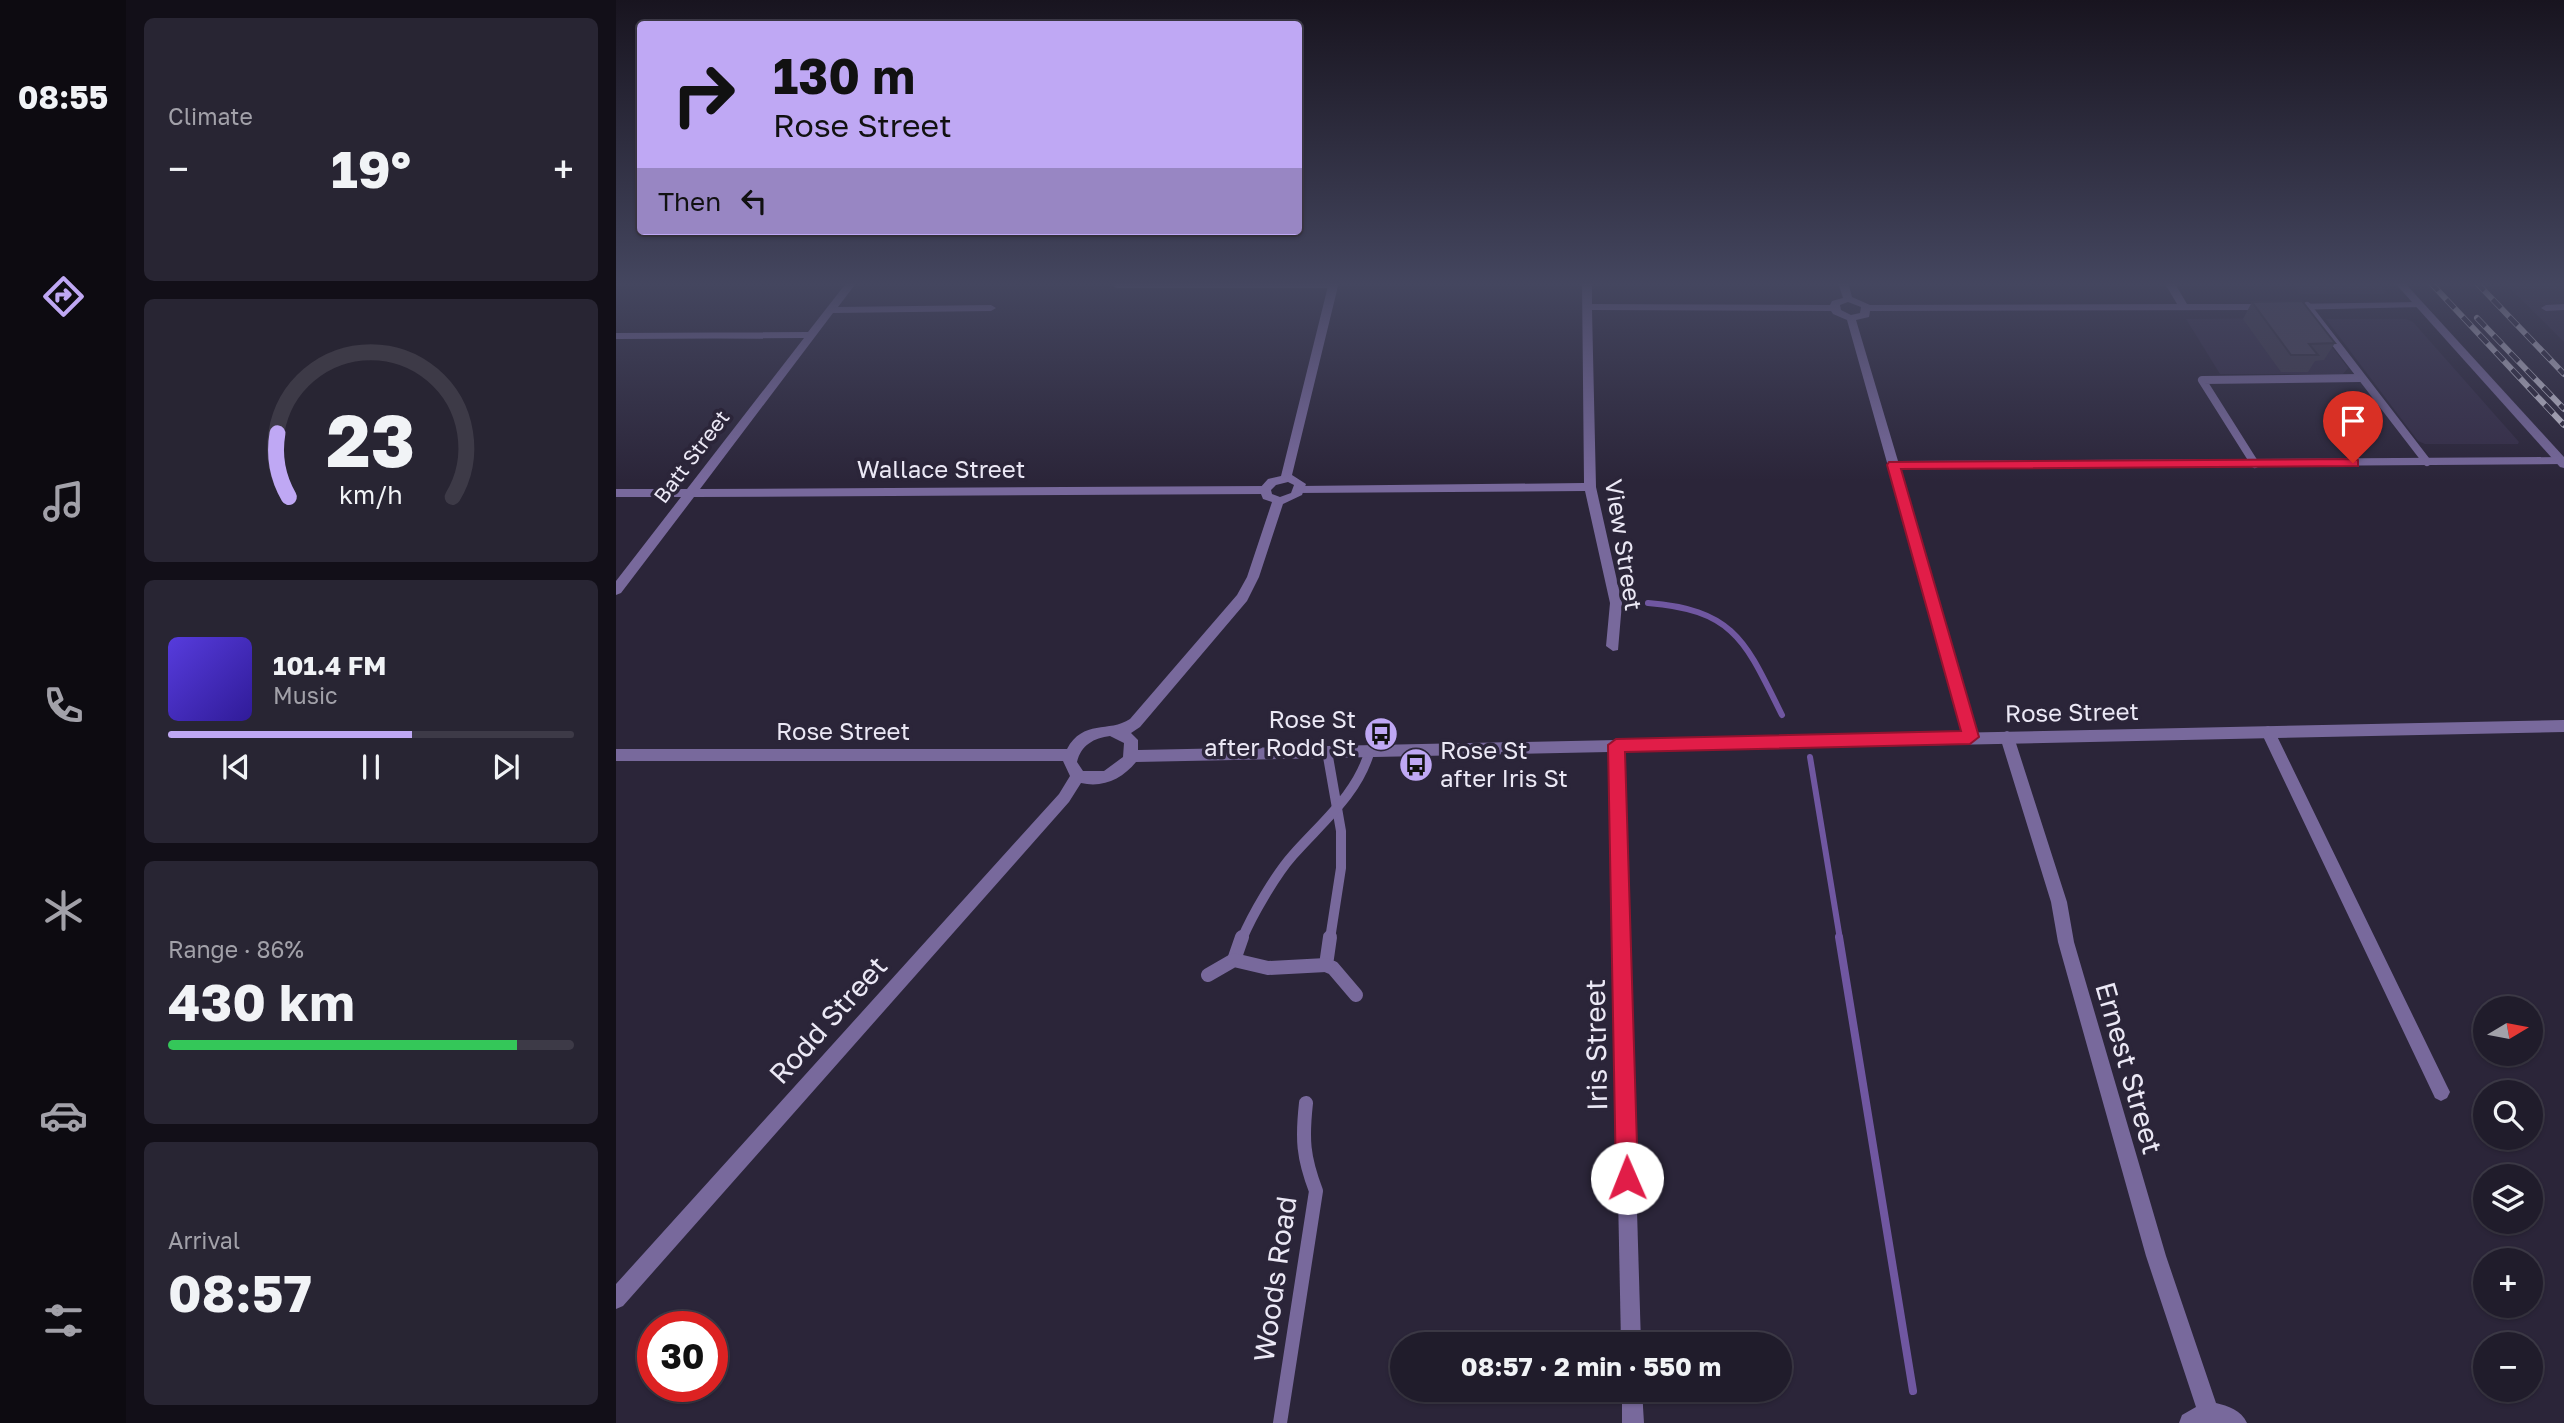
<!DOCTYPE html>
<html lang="en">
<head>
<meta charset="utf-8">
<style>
	body { margin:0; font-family:"Golos Text",sans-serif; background:#282533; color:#f1f3f6; height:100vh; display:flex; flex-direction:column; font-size:26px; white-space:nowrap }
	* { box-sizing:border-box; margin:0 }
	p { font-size:23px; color:#a2a1a9 }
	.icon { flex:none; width:38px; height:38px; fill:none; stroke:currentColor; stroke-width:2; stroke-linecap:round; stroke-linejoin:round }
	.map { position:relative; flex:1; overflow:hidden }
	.panel { display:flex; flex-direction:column; gap:18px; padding:18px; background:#120f18; width:490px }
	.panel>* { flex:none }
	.top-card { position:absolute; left:21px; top:21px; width:665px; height:214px; border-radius:7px; box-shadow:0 2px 5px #0004,0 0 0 2px #3d3a47; background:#bfa8f4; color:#111; overflow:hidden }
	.needle { width:46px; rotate:80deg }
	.fabs { position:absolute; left:1857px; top:996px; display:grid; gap:14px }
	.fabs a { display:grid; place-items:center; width:70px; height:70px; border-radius:50%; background:#201c2b; box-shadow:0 2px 5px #0004,0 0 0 2px #3d3a47; font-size:35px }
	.speed { position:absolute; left:21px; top:1311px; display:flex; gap:14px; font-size:35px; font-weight:700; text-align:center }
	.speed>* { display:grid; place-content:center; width:91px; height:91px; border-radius:50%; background:#201c2b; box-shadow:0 2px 5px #0004,0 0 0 2px #3d3a47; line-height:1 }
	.speed .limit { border:10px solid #d22; background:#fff; color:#111 }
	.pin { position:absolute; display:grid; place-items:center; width:60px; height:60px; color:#fff; margin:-72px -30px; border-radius:50% 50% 50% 0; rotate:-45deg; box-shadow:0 0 7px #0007 }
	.pin .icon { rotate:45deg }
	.me { position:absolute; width:77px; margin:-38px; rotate:359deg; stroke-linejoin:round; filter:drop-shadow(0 0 5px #0008) }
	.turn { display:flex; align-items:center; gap:24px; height:147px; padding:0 21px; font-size:32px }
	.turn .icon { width:91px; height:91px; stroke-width:2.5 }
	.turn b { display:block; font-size:49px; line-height:60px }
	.then { display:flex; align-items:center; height:66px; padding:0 21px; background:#0003; gap:14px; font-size:26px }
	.big { font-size:52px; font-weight:700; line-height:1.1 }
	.panel .card { flex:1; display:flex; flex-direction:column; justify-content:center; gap:10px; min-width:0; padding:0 24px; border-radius:10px; background:#282533 }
	.panel .dial { align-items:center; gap:0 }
	.dial svg { height:182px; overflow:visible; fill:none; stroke:#3d3a47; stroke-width:7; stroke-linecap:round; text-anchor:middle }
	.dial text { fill:#f1f3f6; stroke:none }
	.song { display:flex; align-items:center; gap:21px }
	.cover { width:84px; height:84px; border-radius:10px; background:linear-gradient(135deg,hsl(250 70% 55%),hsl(250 70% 35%)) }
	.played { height:7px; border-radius:4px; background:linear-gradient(90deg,#bfa8f4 60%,#3d3a47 60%) }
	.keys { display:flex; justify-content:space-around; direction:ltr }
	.heat { display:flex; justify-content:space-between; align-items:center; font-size:38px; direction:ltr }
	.charge { height:10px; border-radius:5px; background:linear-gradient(90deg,#34c759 86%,#3d3a47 0) }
	.trip { position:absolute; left:774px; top:1332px; width:402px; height:70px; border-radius:35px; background:#201c2b; box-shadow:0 2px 5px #0004,0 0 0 2px #3d3a47; font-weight:700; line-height:70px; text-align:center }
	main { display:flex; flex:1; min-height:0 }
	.tab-bar { display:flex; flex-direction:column; width:126px; justify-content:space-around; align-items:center; background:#0d0b11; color:#a2a1a9 }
	.tab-bar .icon { width:49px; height:49px }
	.tab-bar .current { color:#bfa8f4 }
	.tab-bar b { font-size:32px; color:#f1f3f6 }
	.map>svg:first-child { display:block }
</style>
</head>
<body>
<main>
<nav class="tab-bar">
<b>08:55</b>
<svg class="icon current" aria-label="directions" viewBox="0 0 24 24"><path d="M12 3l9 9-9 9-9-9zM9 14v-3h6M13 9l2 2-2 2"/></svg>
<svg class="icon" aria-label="music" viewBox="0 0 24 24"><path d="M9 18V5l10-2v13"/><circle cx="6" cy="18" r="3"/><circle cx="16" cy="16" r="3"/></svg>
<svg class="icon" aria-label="phone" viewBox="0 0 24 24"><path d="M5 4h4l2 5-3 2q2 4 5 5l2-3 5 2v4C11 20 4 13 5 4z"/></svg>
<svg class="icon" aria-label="climate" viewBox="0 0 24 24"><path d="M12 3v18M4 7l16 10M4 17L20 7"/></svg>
<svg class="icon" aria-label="car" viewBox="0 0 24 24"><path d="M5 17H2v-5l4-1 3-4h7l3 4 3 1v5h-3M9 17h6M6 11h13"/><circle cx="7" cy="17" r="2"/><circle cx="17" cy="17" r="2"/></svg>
<svg class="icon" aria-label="filters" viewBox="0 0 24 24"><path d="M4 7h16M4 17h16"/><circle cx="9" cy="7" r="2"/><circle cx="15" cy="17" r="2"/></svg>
</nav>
<section class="panel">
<div class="card"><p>Climate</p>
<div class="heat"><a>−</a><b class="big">19°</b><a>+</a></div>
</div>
<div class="card dial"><svg viewBox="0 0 100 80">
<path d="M14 69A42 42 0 1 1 86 69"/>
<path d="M14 69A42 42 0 0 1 9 41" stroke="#bfa8f4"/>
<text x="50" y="56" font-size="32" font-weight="700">23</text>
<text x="50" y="72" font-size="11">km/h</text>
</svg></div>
<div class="card">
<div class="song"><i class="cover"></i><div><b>101.4 FM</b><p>Music</p></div></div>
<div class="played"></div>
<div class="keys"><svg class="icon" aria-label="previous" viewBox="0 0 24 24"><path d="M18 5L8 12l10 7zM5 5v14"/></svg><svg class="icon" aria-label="pause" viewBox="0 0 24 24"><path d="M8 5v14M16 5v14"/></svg><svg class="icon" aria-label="next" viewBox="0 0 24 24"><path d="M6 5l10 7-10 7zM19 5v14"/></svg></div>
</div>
<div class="card"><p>Range · 86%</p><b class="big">430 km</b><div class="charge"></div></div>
<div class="card"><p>Arrival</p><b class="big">08:57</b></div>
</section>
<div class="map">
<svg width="1948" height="1423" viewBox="0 0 1948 1423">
	<rect width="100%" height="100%" fill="#2b2539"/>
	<g fill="#352d47">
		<polygon points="1675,282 1761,282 1770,291 1768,294 1684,294"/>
		<polygon points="1888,282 1948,282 1948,342"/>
		<polygon points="1684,318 1698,324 1732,368 1727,374 1604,374 1570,319"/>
		<polygon points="1710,319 1790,319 1797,322 1903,442 1902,444 1809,444 1802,441"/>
	</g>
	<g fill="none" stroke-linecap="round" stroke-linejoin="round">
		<g stroke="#7057a1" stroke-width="6">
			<path d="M1032 603C1120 610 1130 643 1166 715"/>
			<polyline points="1194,757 1224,939"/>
		</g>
		<polyline stroke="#7057a1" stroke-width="8" points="1223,937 1297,1391"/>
		<g stroke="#78699c" stroke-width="8">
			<polyline points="502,284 717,284"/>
			<polyline points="1691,306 1811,462"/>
			<polyline points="1639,464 1586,380 1745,378"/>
		</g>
		<g stroke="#78699c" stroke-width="10">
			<polyline points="711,751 725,831 725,868 714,939"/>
			<path d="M626 939C636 915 660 874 677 855 706 822 742 794 754 750"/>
		</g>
		<g stroke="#78699c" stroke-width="14">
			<polyline points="714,937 710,965 717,968 740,995"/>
			<polyline points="618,960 626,937"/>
			<polyline points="592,975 618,960 652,968 710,965"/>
			<path d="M664 1423 700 1191C687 1157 686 1139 690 1103"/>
		</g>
		<g fill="#78699c" fill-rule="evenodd">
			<polygon points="231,282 241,282 222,307 375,305 380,308 375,311 217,313 84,489 649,486 655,490 649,494 78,497 5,593 0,595 0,581 65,497 0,497 0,489 71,489 188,338 0,339 0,333 192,332"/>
			<path d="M966 282H976V304L1214 305 1216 301 1227 298 1222 282H1232L1236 297 1254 305 1561 304 1548 282H1558L1571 304H1652L1657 307 1652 310 1254 311 1253 317 1240 320 1282 461 1945 457 1948 458V464L1284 469 1362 737 1360 741H1350L1348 737 1231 320 1217 314 1215 311 976 310 980 487 1006 603 1002 650 997 651 990 646 994 603 969 491 680 493V487L684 486 968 483ZM1232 302 1245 307 1244 313 1235 315 1225 310 1224 305Z"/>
			<polygon points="1804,302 1807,303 1807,307 1672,310 1667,307 1672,304"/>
			<polygon points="1948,304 1948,310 1930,311 1925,308 1930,305"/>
			<polygon points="1652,726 1657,728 1659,732 1831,1086 1834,1092 1831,1098 1825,1101 1819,1098 1645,732 1647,728"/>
			<path d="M1391 731 1396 733 1398 737 1451 902 1458 942 1550 1256 1600 1403C1612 1406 1625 1410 1631 1423H1563L1566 1415 1580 1407 1530 1256 1442 942 1435 902 1384 737 1386 733Z"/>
			<polygon points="1000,739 1005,741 1007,745 1025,1344 1005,1344 993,745 995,741"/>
			<polygon points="1006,1390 1026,1390 1028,1423 1006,1423"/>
		</g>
		<g fill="#78699c" fill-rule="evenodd">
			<path d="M713 282H723L676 475 690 484 686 495 667 504 643 577 631 601 524 727 515 733 522 740V750L1948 720V732L520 762C506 779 487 788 465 783L453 802 7 1306 0 1309V1284L443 794 454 776 447 761H0V749H451C467 719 493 733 514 719L621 595 631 577 656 502 647 499 643 489 652 479 665 476ZM672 482 678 485 675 493 664 497 656 494 655 490 660 485ZM494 736 508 743 507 757 488 771H467L461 762C465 745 478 738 494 736Z"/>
			<polygon points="1778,282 1788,282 1948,457 1948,468 1944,467"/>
		</g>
		<g stroke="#c9c5d4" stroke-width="6">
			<g id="rail">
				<polyline points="1814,282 1948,425"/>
				<polyline points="1860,282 1948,374"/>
				<polyline points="1861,318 1948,409"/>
			</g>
		</g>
		<use href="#rail" stroke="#2b2539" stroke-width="4.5" stroke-dasharray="12" stroke-linecap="butt"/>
	</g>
	<polygon fill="#3f3a4c" points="1636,302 1719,343 1708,360 1699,361 1692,372 1665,372 1627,319"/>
	<polygon fill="#494358" stroke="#332f3e" stroke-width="2" points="1686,301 1719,343 1693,344 1702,355 1675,355 1636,302"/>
	<linearGradient id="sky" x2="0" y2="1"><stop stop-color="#18141f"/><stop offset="0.59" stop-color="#44465f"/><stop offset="1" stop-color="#44465f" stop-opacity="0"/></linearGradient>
	<rect width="1948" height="481" fill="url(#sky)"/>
	<polygon fill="#e11d48" stroke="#92132f" stroke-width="2" points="1737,459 1742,460 1742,466 1285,469 1363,737 1354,744 1009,752 1022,1178 1019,1185 1011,1188 1003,1185 1000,1178 992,745 1000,739 1345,731 1271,465 1273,462"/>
	<defs>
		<g id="bus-disc" transform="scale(1.75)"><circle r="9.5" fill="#bfa8f4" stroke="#2b2539"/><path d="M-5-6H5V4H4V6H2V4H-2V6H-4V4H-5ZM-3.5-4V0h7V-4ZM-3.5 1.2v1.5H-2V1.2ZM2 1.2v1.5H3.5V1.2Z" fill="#111"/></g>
	</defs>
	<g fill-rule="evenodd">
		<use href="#bus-disc" x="765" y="734"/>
		<use href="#bus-disc" x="800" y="765"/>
	</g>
	<g text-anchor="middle" stroke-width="7" stroke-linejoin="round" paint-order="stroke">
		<g font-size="21" fill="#ebe8f5" stroke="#2b2539">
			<text transform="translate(76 457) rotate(-53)" y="7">Batt Street</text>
		</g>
		<g font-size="24" fill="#ebe8f5" stroke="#2b2539">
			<text x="325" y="478">Wallace Street</text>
			<text transform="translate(1007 545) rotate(81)" y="8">View Street</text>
			<text transform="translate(1456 713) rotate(-1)" y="8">Rose Street</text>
			<text x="227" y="740">Rose Street</text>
		</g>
		<g font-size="24" fill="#ebe8f5" stroke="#2b2539" text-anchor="end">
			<text x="740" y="728">Rose St<tspan x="740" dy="28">after Rodd St</tspan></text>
			<text x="824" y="759" text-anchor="start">Rose St<tspan x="824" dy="28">after Iris St</tspan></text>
		</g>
		<g font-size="28" fill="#ebe8f5" stroke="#2b2539">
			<text transform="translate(212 1020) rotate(-48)" y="10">Rodd Street</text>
			<text transform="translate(980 1045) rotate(-91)" y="10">Iris Street</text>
			<text transform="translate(1513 1068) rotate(74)" y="10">Ernest Street</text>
			<text transform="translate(659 1279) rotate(-82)" y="10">Woods Road</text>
		</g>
	</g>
</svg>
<div class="fabs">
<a><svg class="needle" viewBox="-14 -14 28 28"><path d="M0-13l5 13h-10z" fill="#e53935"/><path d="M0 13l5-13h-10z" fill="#a2a1a9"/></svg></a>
<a><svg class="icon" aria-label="search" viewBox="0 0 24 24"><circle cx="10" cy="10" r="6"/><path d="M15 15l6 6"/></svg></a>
<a><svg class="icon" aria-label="layers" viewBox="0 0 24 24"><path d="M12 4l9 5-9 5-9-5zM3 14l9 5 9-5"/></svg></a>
<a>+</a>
<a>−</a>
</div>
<div class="speed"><div class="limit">30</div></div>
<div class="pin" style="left:1737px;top:463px;background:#d93025"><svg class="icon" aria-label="arrive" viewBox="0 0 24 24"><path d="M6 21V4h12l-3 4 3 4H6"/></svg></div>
<svg class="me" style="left:1011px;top:1178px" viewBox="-20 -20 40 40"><circle r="19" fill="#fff"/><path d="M0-13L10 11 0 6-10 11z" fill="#e11d48"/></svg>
<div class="trip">08:57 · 2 min · 550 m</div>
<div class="top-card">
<div class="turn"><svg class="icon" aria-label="right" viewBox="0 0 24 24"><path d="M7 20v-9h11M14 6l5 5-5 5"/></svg><div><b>130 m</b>Rose Street</div></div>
<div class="then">Then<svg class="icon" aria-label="left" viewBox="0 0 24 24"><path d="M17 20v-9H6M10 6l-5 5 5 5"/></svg></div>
</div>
</div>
</main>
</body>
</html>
